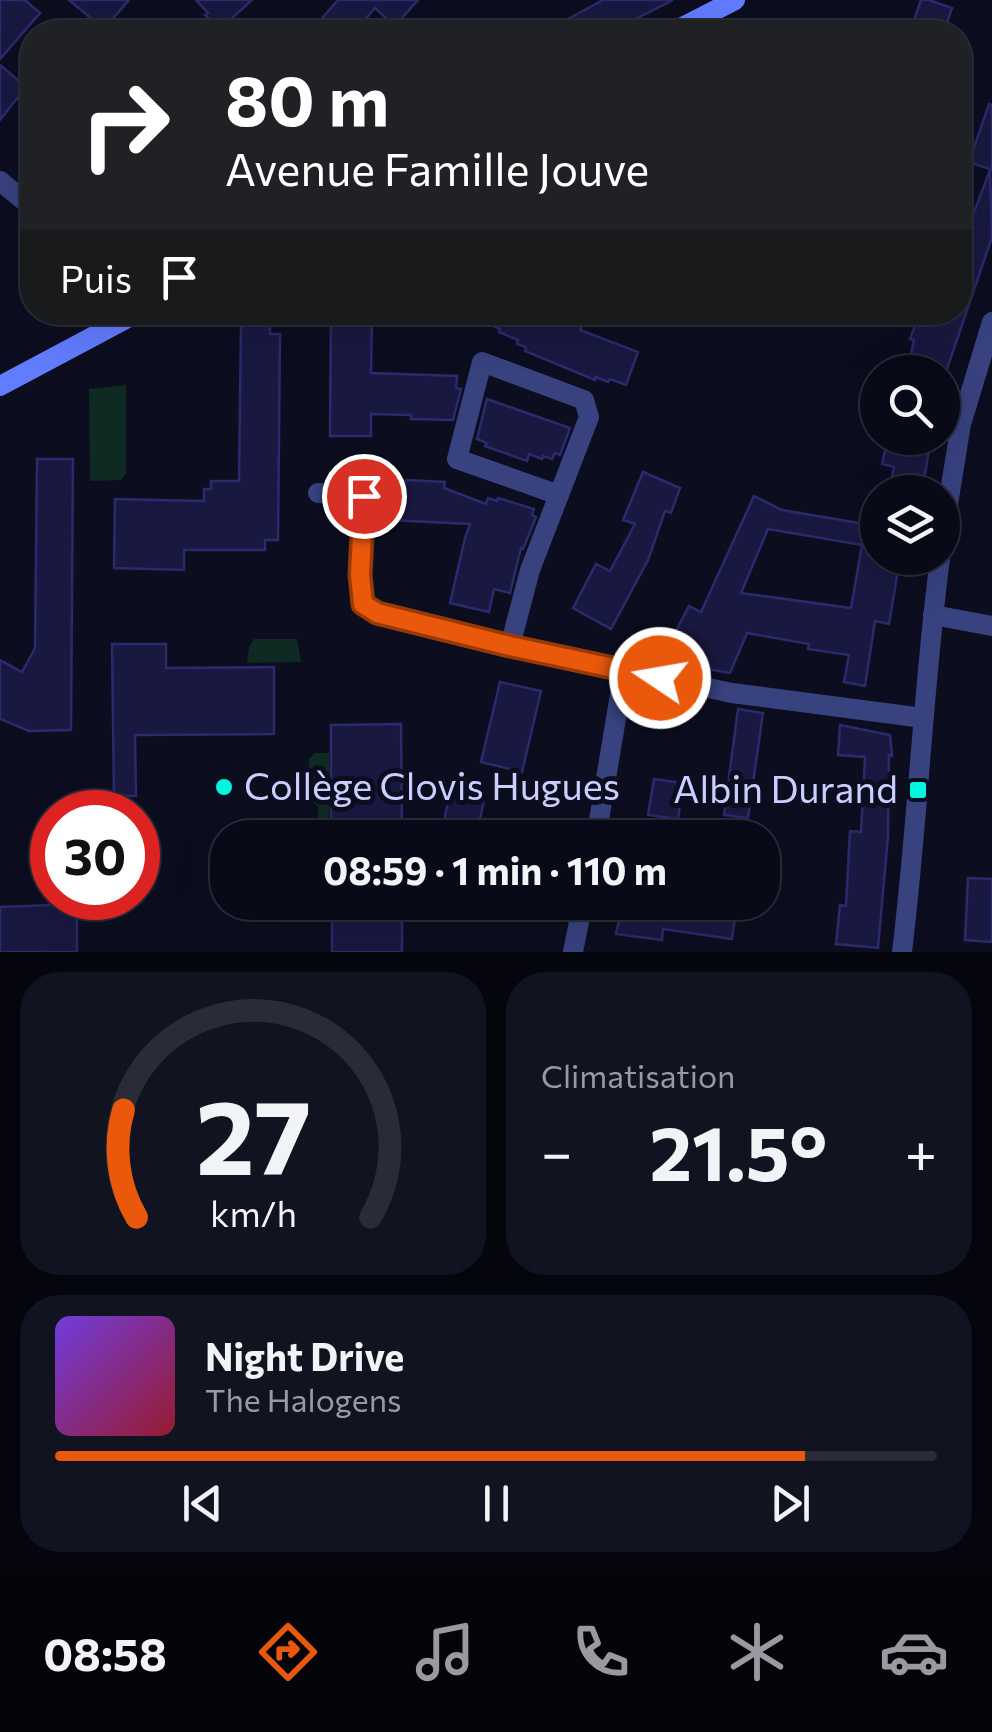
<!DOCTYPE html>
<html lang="fr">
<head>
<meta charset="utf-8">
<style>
	body { margin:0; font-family:Commissioner,sans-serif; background:#121320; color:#f1f3f6; height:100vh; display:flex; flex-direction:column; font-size:38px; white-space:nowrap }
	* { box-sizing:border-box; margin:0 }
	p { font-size:32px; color:#999aa1 }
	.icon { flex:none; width:55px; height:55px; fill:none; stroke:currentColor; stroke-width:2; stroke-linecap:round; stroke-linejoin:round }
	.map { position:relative; height:952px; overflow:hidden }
	.sheet { display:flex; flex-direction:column; gap:20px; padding:20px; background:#05060d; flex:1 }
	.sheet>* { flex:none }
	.guide { position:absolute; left:20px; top:20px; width:952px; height:305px; border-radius:40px; box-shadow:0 10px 40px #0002,0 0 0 2px #292b36; background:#202124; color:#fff; overflow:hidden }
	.buttons { position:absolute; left:860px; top:355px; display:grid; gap:20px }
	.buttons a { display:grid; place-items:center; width:100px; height:100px; border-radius:50%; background:#090a17; box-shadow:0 10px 40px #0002,0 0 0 2px #292b36; font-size:50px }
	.speed { position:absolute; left:30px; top:790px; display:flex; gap:20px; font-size:50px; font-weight:700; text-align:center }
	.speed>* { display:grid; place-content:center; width:130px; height:130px; border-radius:50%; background:#090a17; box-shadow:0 10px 40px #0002,0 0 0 2px #292b36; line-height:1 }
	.speed .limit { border:15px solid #d22; background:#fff; color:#111 }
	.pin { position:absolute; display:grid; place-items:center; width:85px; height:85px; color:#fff; margin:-42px; border:5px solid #fff; border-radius:50%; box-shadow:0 2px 10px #0007 }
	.me { position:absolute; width:110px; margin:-55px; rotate:282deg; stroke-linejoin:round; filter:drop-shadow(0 0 8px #0008) }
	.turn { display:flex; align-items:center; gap:35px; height:210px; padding:0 40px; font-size:45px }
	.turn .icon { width:130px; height:130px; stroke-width:2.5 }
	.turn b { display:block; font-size:70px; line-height:85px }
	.then { display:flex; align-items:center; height:95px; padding:0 40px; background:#0003; gap:20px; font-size:38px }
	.big { font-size:75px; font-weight:700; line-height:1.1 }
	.sheet .card { flex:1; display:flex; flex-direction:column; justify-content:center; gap:15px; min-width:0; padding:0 35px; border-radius:40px; background:#121320 }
	.sheet .dial { align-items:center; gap:0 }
	.dial svg { height:260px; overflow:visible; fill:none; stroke:#292b36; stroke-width:7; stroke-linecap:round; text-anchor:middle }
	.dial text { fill:#f1f3f6; stroke:none }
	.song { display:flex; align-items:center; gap:30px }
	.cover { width:120px; height:120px; border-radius:15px; background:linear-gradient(135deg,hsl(260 70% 55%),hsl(350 70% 35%)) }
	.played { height:10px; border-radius:5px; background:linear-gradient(90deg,#ea580c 85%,#292b36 85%) }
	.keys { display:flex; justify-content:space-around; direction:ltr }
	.heat { display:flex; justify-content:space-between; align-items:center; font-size:55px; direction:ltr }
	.sheet .tiles { flex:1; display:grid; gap:20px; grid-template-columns:1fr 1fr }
	.card:last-child { grid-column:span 2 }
	.trip { position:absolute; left:210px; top:820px; width:570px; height:100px; border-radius:40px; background:#090a17; box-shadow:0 10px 40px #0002,0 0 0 2px #292b36; font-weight:700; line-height:100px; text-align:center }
	.tabs { display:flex; height:160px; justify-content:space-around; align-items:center; background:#040409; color:#999aa1 }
	.tabs .icon { width:70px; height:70px }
	.tabs .selected { color:#ea580c }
	.tabs b { font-size:45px; color:#f1f3f6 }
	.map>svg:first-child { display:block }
</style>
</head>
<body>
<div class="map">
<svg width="992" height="952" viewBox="0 0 992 952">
	<rect width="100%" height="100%" fill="#0c0d1f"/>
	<g fill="#0f2923">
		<polygon points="126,385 126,474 121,480 90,481 89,389"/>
		<polygon points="254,639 297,639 301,662 247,663 249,647"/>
		<polygon points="315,753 329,753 329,837 309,837 317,825 318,807 309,799 309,759"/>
	</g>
	<g fill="#191840" stroke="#2b2a6c" stroke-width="2.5" fill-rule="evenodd">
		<polygon points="0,0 25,0 40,13 0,59"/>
		<polygon points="69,0 129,0 104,29"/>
		<polygon points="196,0 252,0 220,29 205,15 208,13"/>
		<polygon points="338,0 418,0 395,26 375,8 354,32 310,32"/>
		<polygon points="603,0 673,0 610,32 544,32"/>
		<polygon points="921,0 929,0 952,8 944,32 910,32"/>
		<polygon points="0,65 26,87 0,120"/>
		<polygon points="989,104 992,105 992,170 969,162"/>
		<polygon points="990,170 992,237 946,372 915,372 917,366 909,364 914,340 910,339 920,312 960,312 960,268 967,247 962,244"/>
		<polygon points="331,312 372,312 371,373 457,376 456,388 461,389 453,420 411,419 411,415 371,414 371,436 330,436"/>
		<polygon points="462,312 550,312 583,325 580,330 638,352 626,385 610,379 608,382 596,377 595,380 525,351 526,347 517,344 518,340 499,332 500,329"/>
		<polygon points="241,323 270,323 270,334 280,334 278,540 265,540 265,550 184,550 184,570 114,568 115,499 204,501 204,489 211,489 211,481 239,481"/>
		<polygon points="487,399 570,428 560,455 555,453 552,459 543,456 542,459 529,454 527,461 485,446 487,443 477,439"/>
		<polygon points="888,438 931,438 922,492 889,492 894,467 882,464"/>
		<polygon points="37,459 73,459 71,730 29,731 0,719 0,660 22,672 35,648"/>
		<polygon points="643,472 680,488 671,513 665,511 648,560 611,629 573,608 596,564 610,571 635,524 623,520"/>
		<polygon points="406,480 445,482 444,488 486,504 488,498 497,501 498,498 534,509 532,515 536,517 523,549 521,548 510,593 494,589 489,612 450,603 465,538 470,524 389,520 390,486 405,486"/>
		<path d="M754 496 782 510 865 524 866 516 878 517V558H900L889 624 875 621 865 686 844 682 849 655 808 649 809 644 747 633 730 673 707 669 705 673 664 654 689 606 701 612ZM768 529 862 545 851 608 741 593Z"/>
		<polygon points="112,644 166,644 166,668 274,667 274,734 135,735 136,796 114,796"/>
		<polygon points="500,682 541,691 522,772 481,762"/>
		<polygon points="738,709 763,713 748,818 724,815"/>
		<polygon points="401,724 402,838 331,838 331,725"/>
		<polygon points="840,725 890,735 892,756 889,755 888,836 878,948 836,944 840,905 846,906 850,831 861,832 865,757 838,755"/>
		<polygon points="654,779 683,783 678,819 648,815"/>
		<polygon points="450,793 484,800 476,838 457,838 441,834"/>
		<polygon points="968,878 992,879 992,942 965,940"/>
		<rect x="332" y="902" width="70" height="50"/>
		<polygon points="623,902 690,910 691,905 701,906 702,902 737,902 732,939 663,929 662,940 616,934"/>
		<polygon points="77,904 77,952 0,952 0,907"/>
	</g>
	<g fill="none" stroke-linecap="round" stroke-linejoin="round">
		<g stroke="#37427f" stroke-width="20">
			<polyline points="0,181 32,207"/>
			<polyline points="318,493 364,496 360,575 363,604 377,613 510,646 732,693 923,718"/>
			<polyline points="933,615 992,626"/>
			<polyline points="510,646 530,570 589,417 584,400 482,362 457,459 559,495"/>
			<polyline points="596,838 624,671"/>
			<polyline points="573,952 583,902"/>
		</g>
		<g stroke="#37427f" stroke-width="20">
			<polyline points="942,541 961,424 992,322"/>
			<path d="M902 952C918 821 923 689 940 558"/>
		</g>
		<g stroke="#627cff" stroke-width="20">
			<polyline points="673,32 735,0"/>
			<polyline points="0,386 139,312"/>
		</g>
	</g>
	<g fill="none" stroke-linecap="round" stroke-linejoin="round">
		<g stroke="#983908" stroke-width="25">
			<polyline id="route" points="364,496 360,575 363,604 377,613 510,646 660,678"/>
		</g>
		<use href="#route" stroke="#ea580c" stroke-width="18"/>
	</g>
	<g fill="#00f6df" stroke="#0c0d1f" stroke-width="4">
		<circle cx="224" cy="787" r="10"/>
		<rect x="908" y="780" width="20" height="20" rx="5"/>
	</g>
	<g text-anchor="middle" stroke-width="10" stroke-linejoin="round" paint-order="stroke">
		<g font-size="38" fill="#cbcfff" stroke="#0c0d1f" text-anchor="start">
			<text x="244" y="800">Collège Clovis Hugues</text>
			<text x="898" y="803" text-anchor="end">Albin Durand</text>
		</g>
	</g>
</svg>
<div class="buttons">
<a><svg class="icon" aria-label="search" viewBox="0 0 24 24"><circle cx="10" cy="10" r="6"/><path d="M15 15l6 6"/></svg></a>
<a><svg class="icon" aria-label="layers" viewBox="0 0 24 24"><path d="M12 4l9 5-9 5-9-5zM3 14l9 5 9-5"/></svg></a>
</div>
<div class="speed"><div class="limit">30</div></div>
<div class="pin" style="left:364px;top:496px;background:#d93025"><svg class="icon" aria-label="arrive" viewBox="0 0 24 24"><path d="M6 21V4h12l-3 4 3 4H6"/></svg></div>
<svg class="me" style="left:660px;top:678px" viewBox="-20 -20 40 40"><circle r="17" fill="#ea580c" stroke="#fff" stroke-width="3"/><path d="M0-11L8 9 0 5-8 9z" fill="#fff"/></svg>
<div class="trip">08:59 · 1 min · 110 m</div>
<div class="guide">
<div class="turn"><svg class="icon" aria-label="right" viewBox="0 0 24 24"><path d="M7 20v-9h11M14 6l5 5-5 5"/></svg><div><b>80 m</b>Avenue Famille Jouve</div></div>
<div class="then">Puis<svg class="icon" aria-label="arrive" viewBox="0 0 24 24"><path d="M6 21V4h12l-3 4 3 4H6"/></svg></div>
</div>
</div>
<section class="sheet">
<div class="tiles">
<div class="card dial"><svg viewBox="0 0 100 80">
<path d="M14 69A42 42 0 1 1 86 69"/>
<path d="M14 69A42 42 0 0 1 10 36" stroke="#ea580c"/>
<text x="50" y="56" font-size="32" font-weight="700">27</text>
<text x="50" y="72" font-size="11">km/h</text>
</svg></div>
<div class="card"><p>Climatisation</p>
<div class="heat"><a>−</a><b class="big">21.5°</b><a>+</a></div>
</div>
<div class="card">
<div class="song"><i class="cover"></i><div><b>Night Drive</b><p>The Halogens</p></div></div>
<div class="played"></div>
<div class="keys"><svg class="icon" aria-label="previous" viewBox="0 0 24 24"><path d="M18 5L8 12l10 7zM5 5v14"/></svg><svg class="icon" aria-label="pause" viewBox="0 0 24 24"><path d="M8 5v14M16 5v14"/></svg><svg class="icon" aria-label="next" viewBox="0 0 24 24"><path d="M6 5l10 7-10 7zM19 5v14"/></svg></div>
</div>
</div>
</section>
<nav class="tabs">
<b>08:58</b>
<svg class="icon selected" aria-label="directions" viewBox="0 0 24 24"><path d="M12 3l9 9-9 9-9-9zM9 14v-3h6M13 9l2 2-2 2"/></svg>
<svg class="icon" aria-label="music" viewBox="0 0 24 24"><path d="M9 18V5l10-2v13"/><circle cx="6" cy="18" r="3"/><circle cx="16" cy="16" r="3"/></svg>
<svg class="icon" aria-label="phone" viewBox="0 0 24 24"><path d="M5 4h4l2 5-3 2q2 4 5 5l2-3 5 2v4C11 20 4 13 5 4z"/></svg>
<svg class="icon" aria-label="climate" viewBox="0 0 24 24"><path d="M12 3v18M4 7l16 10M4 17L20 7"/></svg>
<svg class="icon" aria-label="car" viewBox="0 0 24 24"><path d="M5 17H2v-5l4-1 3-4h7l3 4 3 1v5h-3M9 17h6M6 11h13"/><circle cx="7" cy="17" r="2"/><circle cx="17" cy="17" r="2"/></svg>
</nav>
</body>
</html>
